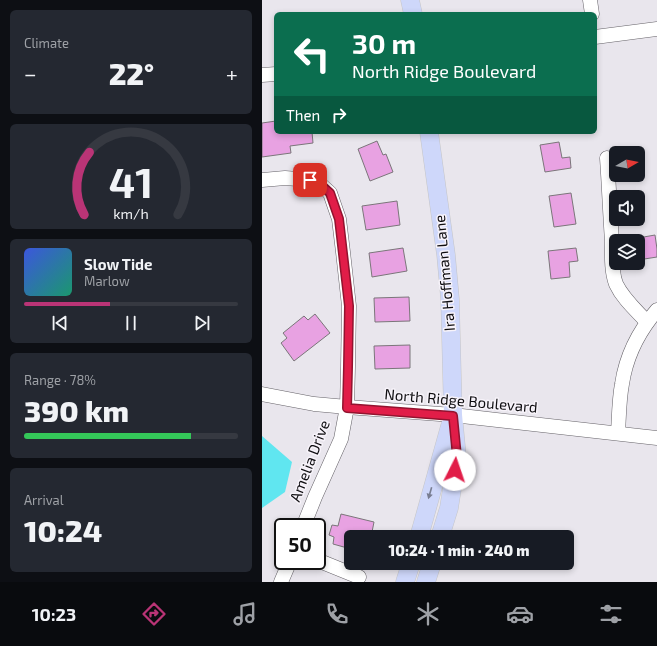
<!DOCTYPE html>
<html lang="en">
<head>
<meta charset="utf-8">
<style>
	body { margin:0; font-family:"Exo 2",sans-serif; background:#242831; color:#f1f3f6; height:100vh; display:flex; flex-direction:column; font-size:15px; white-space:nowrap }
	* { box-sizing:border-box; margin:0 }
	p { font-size:13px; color:#9ea1a6 }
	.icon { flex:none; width:22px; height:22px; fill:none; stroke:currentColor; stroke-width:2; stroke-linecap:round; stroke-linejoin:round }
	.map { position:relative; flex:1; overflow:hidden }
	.details { display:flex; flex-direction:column; gap:10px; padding:10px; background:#0d0f14; width:262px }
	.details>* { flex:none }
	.top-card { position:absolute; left:12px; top:12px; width:323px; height:122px; border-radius:6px; box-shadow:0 2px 6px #0003; background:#0b6e4f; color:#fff; overflow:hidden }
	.needle { width:26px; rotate:81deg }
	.fabs { position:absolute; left:347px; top:146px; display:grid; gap:8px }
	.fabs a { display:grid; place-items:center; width:36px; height:36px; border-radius:6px; background:#171b24; box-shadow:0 2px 6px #0003; font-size:20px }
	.speed { position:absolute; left:12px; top:518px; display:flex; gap:8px; font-size:20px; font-weight:700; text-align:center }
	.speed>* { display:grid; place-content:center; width:52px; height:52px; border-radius:50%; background:#171b24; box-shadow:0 2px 6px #0003; line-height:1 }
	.speed .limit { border:2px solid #111; border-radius:6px; background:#fff; color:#111 }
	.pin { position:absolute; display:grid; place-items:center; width:34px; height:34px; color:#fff; margin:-17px; border-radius:8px; box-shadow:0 2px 6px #0006 }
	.me { position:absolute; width:44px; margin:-22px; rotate:4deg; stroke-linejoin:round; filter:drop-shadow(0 0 3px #0008) }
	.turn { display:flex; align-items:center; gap:14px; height:84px; padding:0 12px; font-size:18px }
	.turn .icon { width:52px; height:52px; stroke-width:2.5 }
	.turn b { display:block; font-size:28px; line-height:34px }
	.then { display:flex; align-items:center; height:38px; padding:0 12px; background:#0003; gap:8px; font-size:15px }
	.big { font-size:30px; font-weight:800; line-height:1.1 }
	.details .tile { flex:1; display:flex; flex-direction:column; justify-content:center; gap:6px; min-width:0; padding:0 14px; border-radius:6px; background:#242831 }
	.details .dial { align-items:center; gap:0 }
	.dial svg { height:104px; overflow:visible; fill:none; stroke:#363941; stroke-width:7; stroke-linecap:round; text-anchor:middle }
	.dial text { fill:#f1f3f6; stroke:none }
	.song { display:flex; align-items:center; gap:12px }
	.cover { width:48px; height:48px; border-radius:6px; background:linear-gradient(135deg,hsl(230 70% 55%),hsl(160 70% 35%)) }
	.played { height:4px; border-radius:2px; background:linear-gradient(90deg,#ba3476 40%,#363941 40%) }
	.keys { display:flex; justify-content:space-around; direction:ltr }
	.heat { display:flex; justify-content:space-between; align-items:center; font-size:22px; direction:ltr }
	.charge { height:6px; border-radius:3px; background:linear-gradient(90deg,#34c759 78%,#363941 0) }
	.trip { position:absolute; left:82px; top:530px; width:230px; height:40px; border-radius:6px; background:#171b24; box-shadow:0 2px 6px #0003; font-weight:800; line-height:40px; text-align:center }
	.dock { display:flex; height:64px; justify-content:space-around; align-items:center; background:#090b0e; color:#9ea1a6 }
	.dock .icon { width:28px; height:28px }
	.dock .active { color:#ba3476 }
	.dock b { font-size:18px; color:#f1f3f6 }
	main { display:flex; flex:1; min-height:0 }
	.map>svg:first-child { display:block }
</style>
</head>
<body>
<main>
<section class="details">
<div class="tile"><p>Climate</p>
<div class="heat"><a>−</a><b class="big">22°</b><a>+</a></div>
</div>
<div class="tile dial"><svg viewBox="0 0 100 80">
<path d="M14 69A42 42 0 1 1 86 69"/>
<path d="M14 69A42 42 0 0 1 18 21" stroke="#ba3476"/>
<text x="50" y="56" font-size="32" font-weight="700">41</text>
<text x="50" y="72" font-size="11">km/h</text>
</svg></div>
<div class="tile">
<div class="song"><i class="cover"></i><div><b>Slow Tide</b><p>Marlow</p></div></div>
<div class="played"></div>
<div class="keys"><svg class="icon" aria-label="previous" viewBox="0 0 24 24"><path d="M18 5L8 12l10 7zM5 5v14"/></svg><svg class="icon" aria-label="pause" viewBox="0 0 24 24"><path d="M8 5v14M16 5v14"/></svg><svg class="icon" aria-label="next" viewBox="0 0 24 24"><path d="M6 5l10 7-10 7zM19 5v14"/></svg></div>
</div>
<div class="tile"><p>Range · 78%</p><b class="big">390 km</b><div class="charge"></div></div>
<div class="tile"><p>Arrival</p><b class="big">10:24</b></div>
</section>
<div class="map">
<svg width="395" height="582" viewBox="0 0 395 582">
	<rect width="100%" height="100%" fill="#e9e6ed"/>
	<polygon fill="#60e6f0" points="0,436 30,462 23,492 0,508"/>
	<g fill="#e8a2e2" stroke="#7b767a">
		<polygon points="14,121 14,132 50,132 51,143 28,146 29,153 0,157 0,123"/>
		<polygon points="115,141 121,155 124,154 131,172 108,181 96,149"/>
		<polygon points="297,142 300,158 308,157 309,168 283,172 278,145"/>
		<polygon points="309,193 314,224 292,227 287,196"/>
		<polygon points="135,201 138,225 104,230 100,206"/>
		<polygon points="393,235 395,249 395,257 376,260 376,238"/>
		<polygon points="141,248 145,271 110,277 107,253"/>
		<polygon points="314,248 316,261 307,262 308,277 289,279 286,251"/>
		<polygon points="147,297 148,321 113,322 112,298"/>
		<polygon points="53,314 68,333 32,361 19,343 25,338 21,333 42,316 46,320"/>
		<polygon points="148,345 148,368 113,369 112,346"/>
		<polygon points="79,514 112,522 109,537 89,537 89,549 71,544 72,537 67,535 70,525 76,526"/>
	</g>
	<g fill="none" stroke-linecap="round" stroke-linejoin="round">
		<g stroke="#656268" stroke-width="15">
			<g id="minor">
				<polyline points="328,0 330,14"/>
				<polyline points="333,37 395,29"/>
				<polyline points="0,75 14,74"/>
				<path d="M345 158C347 186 348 213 350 241 350 255 349 271 354 284 361 299 374 310 385 322"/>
				<polyline points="0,180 23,178 48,180 58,184 68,193 77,219 81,252 87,306 86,367 85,407 79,439 53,497 41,527"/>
				<polyline points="0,394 52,404 85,407 191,415 395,438"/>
				<path d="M356 433C357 417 357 400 360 384 364 357 377 331 395 310"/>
				<polyline points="55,560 97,577"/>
				<polyline points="19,582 28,561"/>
			</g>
		</g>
		<g stroke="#c5c5c6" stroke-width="19">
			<g id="major">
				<polyline points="148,0 151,14"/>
				<polyline points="167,132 184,255 188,299 191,415 195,457 187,508 178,537"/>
				<polyline points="157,537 188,426"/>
				<polyline points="143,582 149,563"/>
				<polyline points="164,582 170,563"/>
			</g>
		</g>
		<use href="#minor" stroke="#fff" stroke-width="14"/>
		<use href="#major" stroke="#ced7fa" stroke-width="18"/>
	</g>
	<defs><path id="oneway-solid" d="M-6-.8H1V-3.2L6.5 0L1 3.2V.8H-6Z"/></defs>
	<use fill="#787d91" href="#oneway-solid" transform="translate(168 493) rotate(106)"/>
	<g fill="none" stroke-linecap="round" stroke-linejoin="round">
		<g stroke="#92132f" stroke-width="10">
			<polyline id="route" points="48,180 58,184 68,193 77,219 87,306 86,367 85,408 191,416 195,457 193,470"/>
		</g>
		<use href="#route" stroke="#e11d48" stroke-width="7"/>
	</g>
	<g text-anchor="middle" stroke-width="3" stroke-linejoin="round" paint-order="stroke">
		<g font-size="15" fill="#0f0e11" stroke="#f7f3fa">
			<text transform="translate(183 273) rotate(-95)" y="5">Ira Hoffman Lane</text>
			<text transform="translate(199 401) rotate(5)" y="5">North Ridge Boulevard</text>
			<text transform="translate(48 461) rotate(-69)" y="5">Amelia Drive</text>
		</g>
	</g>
</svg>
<div class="fabs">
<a><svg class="needle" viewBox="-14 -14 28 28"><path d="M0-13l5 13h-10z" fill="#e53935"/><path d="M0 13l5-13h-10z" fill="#9ea1a6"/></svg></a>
<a><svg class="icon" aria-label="sound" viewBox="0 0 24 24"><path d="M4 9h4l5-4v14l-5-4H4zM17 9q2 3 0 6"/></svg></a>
<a><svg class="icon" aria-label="layers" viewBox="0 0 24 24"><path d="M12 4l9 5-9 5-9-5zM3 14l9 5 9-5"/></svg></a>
</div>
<div class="speed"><div class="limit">50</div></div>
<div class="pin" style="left:48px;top:180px;background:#d93025"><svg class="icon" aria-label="arrive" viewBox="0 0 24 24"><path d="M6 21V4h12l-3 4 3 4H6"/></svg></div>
<svg class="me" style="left:193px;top:470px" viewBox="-20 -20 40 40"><circle r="19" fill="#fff"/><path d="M0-13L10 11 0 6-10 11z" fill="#e11d48"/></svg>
<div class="trip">10:24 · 1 min · 240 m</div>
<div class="top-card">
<div class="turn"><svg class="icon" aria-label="left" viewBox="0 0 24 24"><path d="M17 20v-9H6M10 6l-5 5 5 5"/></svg><div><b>30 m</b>North Ridge Boulevard</div></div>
<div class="then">Then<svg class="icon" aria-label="right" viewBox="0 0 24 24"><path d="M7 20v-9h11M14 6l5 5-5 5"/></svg></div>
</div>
</div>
</main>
<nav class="dock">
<b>10:23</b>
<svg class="icon active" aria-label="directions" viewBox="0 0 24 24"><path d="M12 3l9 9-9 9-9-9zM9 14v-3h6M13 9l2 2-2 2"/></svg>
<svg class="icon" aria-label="music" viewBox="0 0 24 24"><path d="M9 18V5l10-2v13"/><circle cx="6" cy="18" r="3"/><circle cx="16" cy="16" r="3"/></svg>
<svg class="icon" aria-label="phone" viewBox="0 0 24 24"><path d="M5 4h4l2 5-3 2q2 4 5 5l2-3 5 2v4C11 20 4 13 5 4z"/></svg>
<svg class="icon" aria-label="climate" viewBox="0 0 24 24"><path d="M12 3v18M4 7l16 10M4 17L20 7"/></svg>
<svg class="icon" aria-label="car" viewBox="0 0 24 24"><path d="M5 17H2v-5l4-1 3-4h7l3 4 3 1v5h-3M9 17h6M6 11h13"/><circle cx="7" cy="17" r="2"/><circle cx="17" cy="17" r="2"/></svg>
<svg class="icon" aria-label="filters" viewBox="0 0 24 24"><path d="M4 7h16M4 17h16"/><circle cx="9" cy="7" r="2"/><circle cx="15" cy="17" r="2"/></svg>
</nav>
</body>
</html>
